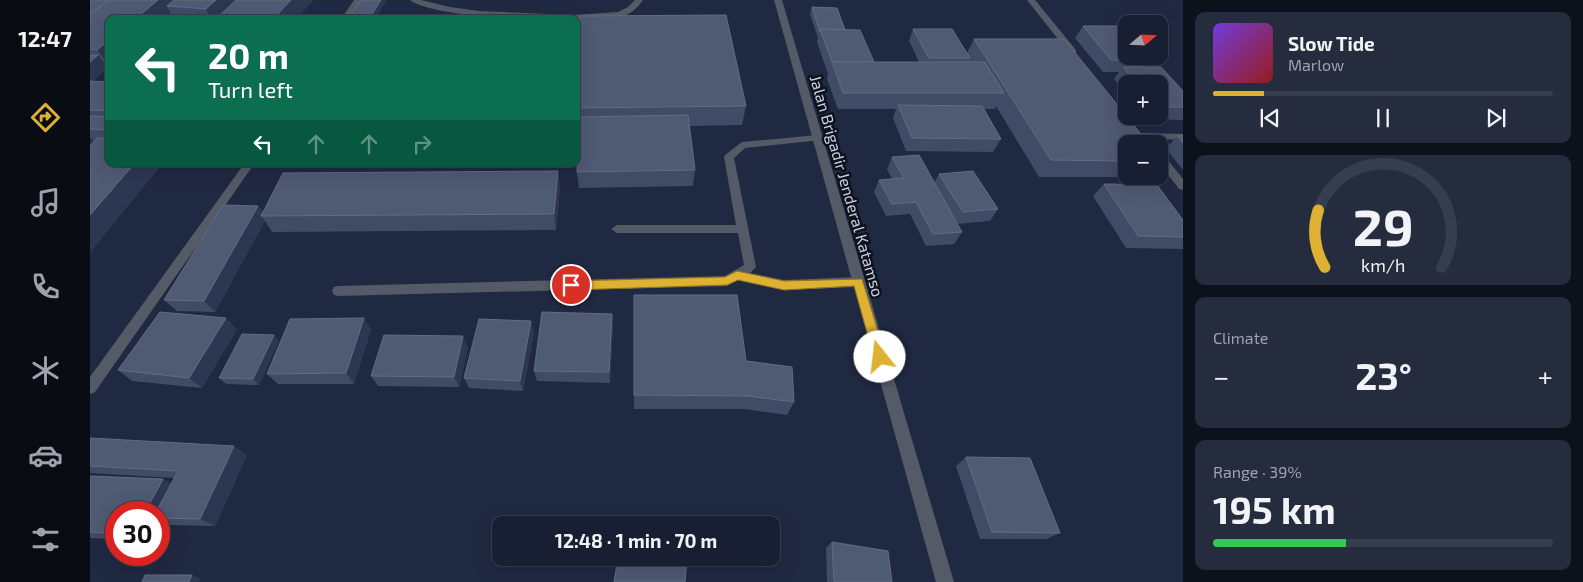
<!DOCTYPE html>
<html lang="en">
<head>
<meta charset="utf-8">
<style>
	body { margin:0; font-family:"Exo 2",sans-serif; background:#252c3e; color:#f1f3f6; height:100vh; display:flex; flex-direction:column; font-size:19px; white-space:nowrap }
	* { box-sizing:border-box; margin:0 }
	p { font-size:16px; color:#9fa2ac }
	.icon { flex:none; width:28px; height:28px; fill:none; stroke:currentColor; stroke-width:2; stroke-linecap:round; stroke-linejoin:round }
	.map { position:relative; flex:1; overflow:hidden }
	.drawer { display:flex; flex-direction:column; gap:12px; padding:12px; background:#0d111c; width:400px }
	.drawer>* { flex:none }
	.top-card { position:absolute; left:15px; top:15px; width:475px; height:152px; border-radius:10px; box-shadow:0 5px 20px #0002,0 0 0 1px #363d4d; background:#0b6e4f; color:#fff; overflow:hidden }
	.needle { width:32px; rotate:71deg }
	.controls { position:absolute; left:1028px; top:15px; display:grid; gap:10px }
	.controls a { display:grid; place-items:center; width:50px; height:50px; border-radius:10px; background:#181f32; box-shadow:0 5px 20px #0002,0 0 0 1px #363d4d; font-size:25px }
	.speed { position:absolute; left:15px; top:501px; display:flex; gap:10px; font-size:25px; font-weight:700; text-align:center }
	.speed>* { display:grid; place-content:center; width:65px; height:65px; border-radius:50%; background:#181f32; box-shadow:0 5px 20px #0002,0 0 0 1px #363d4d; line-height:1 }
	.speed .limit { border:8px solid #d22; background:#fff; color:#111 }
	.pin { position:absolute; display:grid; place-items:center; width:42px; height:42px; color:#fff; margin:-21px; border:2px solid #fff; border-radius:50%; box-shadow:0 1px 5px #0007 }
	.me { position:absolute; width:55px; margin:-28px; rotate:344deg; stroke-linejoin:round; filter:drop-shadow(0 0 4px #0008) }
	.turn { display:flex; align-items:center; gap:18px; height:105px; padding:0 20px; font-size:22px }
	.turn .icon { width:65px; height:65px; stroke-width:2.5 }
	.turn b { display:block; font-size:35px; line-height:42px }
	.lanes { display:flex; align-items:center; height:48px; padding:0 20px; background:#0003; justify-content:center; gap:25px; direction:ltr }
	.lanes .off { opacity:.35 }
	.big { font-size:38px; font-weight:700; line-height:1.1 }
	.drawer .widget { flex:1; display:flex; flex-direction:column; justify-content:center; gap:8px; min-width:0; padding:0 18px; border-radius:10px; background:#252c3e }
	.drawer .dial { align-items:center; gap:0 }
	.dial svg { height:130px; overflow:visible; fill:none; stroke:#363d4d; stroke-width:7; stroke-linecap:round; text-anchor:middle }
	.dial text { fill:#f1f3f6; stroke:none }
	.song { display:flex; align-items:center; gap:15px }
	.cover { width:60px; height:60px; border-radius:8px; background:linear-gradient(135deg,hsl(260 70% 55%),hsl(0 70% 35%)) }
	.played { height:5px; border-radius:2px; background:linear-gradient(90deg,#deb133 15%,#363d4d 15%) }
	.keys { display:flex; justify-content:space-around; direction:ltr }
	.heat { display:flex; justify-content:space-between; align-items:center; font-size:28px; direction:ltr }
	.charge { height:8px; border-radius:4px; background:linear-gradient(90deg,#34c759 39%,#363d4d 0) }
	.trip { position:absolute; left:402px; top:516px; width:288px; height:50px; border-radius:10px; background:#181f32; box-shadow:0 5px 20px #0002,0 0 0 1px #363d4d; font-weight:700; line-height:50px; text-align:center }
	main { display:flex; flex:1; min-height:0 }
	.tab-bar { display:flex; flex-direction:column; width:90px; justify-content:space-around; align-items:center; background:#0a0c14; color:#9fa2ac }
	.tab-bar .icon { width:35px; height:35px }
	.tab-bar .active { color:#deb133 }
	.tab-bar b { font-size:22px; color:#f1f3f6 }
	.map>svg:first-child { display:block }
</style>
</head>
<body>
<main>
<nav class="tab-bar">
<b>12:47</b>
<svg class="icon active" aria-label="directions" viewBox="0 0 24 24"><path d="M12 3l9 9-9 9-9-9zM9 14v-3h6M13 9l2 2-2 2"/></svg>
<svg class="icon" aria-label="music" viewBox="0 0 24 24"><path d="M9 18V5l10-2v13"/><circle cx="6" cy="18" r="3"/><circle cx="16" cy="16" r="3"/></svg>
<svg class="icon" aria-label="phone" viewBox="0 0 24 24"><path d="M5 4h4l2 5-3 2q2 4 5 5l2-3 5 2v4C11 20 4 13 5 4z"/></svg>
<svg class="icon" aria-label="climate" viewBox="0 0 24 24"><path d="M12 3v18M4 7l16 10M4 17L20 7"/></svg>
<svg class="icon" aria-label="car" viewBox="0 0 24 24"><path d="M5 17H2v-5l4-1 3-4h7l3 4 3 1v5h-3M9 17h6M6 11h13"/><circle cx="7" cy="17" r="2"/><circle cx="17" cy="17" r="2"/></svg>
<svg class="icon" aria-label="filters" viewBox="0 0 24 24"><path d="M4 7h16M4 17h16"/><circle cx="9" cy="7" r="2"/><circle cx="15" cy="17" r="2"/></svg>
</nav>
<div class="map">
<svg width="1093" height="582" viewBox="0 0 1093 582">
	<rect width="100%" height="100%" fill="#202942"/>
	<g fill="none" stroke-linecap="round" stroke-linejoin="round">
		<g fill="#555a67" fill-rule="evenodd">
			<path d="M320 0H331L360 7 389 11 483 15 528 12 538 7 545 0H553C548 7 543 12 536 15 505 25 344 20 320 0Z"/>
			<polygon points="727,135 732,138 731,140 655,148 644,158 666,267 660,273 694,280 768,277 772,279 774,282 772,285 768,287 694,290 648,280 637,286 248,296 244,295 242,291 244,287 248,286 635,276 654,265 648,233 527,233 521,229 527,225 646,225 634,157 635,155 652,142"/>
		</g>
		<g fill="#555a67" fill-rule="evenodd">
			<polygon points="264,0 272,0 259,19 251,19"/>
			<polygon points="684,0 692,0 864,582 846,582"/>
			<polygon points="937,0 945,0 986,50 986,54 980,54"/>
			<polygon points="1053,133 1093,134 1093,140 1049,138 1049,134"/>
			<polygon points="1069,153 1073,154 1093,179 1093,190 1089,189 1069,163"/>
			<polygon points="154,164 164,164 5,392 0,394 0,377"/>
		</g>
	</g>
	<g fill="#404b65">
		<polygon points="0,0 146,0 126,19 84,18 81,14 19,19 19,66 16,66 18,68 2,81 19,82 19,164 72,164 0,252"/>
		<polygon points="722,7 755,30 784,62 829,62 819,41 823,29 877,53 884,39 1036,144 1036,176 1058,176 1057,177 949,177 906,106 905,109 894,109 911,139 903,152 816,151 803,118 806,109 748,109 737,79 738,74 727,42 728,38 720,14"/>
		<polygon points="993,26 1059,60 1054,67 1093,91 1093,120 1057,119 1054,116 1069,116 1069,84 1036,84 1036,94 1024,79 1029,72 1013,72 985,38"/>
		<polygon points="486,61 656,106 652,125 599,126 605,170 603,186 489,188 487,172 489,127 486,127"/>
		<polygon points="1087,136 1093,136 1093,170 1076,149"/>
		<polygon points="802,157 844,183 849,174 908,209 900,221 867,224 872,232 864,244 836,246 820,214 796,216 784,192 789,180 802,179 797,169"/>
		<polygon points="176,164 222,164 220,168 177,166"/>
		<polygon points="1014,184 1093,220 1093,249 1036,248 1003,196"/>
		<polygon points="470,187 466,230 182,232 175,221 125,312 87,311 74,300 168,206 173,212"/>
		<polygon points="544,295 656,361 704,402 697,415 654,409 544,409"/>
		<polygon points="522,314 523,325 520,383 447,381 444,371"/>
		<polygon points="147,329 112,388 42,381 28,370"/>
		<polygon points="281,329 264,384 188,384 177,374"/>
		<polygon points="444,332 433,391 379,388 374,378"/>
		<polygon points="189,340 169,385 136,384 129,378"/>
		<polygon points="378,347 369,387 288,386 281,376"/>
		<polygon points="0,438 157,455 125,526 80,525 70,521 69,524 69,512 26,512 26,539 0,538 0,476 81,484 84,478 0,473"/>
		<polygon points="876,457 970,533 956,539 890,539 866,466"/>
		<polygon points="742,542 802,582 737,582 736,548"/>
	</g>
	<g fill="#2d3752">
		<polygon points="68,0 92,0 77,6 81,14 76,19 45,19"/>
		<polygon points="126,0 146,0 126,19 121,19 116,9"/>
		<polygon points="201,0 224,0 206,19 183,19"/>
		<polygon points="291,0 297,0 285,19 279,19"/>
		<polygon points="19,40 19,64 7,50"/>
		<polygon points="8,55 18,68 0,82 0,62"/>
		<polygon points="0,137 13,151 0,166"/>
		<polygon points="44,164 72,164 0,252 0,215"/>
		<polygon points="218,164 222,164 220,168"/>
		<polygon points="468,171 470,187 466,230 464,214"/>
		<polygon points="168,206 175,216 171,216 175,221 125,312 114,301"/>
		<polygon points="522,314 523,325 520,383 519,372"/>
		<polygon points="136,318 147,329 112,388 99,378"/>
		<polygon points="274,318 281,329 264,384 256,373"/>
		<polygon points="441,321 444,332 433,391 430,381"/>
		<polygon points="184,335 189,340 169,385 163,379"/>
		<polygon points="373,336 378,347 369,387 364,377"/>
		<polygon points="144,446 157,455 125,526 110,519"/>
		<polygon points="73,479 88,487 69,512 55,512"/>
		<polygon points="102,575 110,578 109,582 99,582"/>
	</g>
	<g fill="#4f5a73" stroke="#636c84">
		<polygon points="0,0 19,0 0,14"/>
		<polygon points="19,0 68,0 45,19 19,19 19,40 7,50 0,49 0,14"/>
		<polygon points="84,0 126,0 116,9 77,6"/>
		<polygon points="146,0 201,0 183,19 126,19"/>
		<polygon points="271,0 291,0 279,19 258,19"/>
		<polygon points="722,7 747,8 755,30 730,29 730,32"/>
		<polygon points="636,15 656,106 486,108 486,61 490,16"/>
		<polygon points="993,26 1029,26 1036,35 1036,56 1056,56 1059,60 1021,60"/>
		<polygon points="730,29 770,30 784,62 742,62"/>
		<polygon points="823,29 862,29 880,58 839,58"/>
		<polygon points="884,39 974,39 1059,144 1036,144 1036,161 961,160"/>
		<polygon points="0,55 8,55 0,62"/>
		<polygon points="742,62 895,62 914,93 753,93"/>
		<polygon points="1033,67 1071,67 1093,91 1093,107 1069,107 1069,84 1047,84"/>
		<polygon points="0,81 19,82 19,111 0,110"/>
		<polygon points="808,105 892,106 911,139 822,138"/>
		<polygon points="598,115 605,170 487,172 489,117"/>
		<polygon points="0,116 19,117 19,130 0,129"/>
		<polygon points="1087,136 1093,136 1093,143"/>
		<polygon points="7,138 19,138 19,164 44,164 0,215 0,146"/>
		<polygon points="829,155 872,232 843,234 826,202 802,204 789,180 814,178 802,157"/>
		<polygon points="468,171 464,214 171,216 193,173"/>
		<polygon points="883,171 908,209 873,212 849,174"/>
		<polygon points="1014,184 1067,185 1093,220 1093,237 1048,236"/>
		<polygon points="133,205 168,206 114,301 74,300"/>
		<polygon points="544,295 647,295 656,361 702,367 704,402 658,396 544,395"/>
		<polygon points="70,312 136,318 99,378 28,370"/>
		<polygon points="452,312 522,314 519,372 444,371"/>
		<polygon points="274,318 256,373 177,374 200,319"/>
		<polygon points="389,319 441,321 430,381 374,378"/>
		<polygon points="152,334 184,335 163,379 129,378"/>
		<polygon points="294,335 373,336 364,377 281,376"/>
		<polygon points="0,438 144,446 110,519 69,518 69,512 66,512 88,471 0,466"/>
		<polygon points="876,457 940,458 970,533 902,532"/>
		<polygon points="0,476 73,479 55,512 26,512 26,534 0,532"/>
		<polygon points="742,542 798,551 802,582 744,582"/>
		<polygon points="528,558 597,558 595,582 524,582"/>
		<polygon points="55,575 102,575 99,582 52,582"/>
	</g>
	<polygon fill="#deb133" stroke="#907321" points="647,271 694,281 772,279 796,357 794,361 790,362 786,361 784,357 764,286 694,290 648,280 637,285 481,290 475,285 481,281 635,277"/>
	<g text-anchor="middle" stroke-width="5" stroke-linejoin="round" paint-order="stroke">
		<g font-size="16" fill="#cbd2e2" stroke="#0e121d">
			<text transform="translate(757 186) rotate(74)" y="6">Jalan Brigadir Jenderal Katamso</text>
		</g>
	</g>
</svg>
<div class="controls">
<a><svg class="needle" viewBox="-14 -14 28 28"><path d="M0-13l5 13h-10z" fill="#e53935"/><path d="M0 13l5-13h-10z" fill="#9fa2ac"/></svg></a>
<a>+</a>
<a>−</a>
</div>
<div class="speed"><div class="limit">30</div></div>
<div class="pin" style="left:481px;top:285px;background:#d93025"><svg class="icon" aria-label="arrive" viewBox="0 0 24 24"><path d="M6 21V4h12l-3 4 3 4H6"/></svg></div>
<svg class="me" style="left:790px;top:357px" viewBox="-20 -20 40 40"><circle r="19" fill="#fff"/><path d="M0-13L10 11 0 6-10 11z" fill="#deb133"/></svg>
<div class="trip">12:48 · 1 min · 70 m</div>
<div class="top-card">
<div class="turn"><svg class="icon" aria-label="left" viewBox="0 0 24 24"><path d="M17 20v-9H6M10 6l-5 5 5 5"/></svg><div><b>20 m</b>Turn left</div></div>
<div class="lanes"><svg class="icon" aria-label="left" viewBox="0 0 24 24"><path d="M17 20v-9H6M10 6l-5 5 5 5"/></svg><svg class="icon off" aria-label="ahead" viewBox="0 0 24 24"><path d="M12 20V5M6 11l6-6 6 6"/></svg><svg class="icon off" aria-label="ahead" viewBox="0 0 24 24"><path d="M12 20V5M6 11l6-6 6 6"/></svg><svg class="icon off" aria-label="right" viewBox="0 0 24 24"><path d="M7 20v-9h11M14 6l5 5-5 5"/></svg></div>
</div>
</div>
<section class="drawer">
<div class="widget">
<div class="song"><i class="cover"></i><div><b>Slow Tide</b><p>Marlow</p></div></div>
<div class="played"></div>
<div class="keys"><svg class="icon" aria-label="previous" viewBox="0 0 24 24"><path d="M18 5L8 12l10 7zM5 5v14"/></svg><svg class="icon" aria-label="pause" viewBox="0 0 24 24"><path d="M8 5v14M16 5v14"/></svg><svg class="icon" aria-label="next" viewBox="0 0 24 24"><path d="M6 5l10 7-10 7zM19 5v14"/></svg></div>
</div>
<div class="widget dial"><svg viewBox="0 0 100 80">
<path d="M14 69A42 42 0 1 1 86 69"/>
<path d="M14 69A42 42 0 0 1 10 34" stroke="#deb133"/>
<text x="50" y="56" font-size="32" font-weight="700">29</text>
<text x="50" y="72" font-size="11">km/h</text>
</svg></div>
<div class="widget"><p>Climate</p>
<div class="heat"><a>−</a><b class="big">23°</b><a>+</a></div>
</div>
<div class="widget"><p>Range · 39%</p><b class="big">195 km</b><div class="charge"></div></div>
</section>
</main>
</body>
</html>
